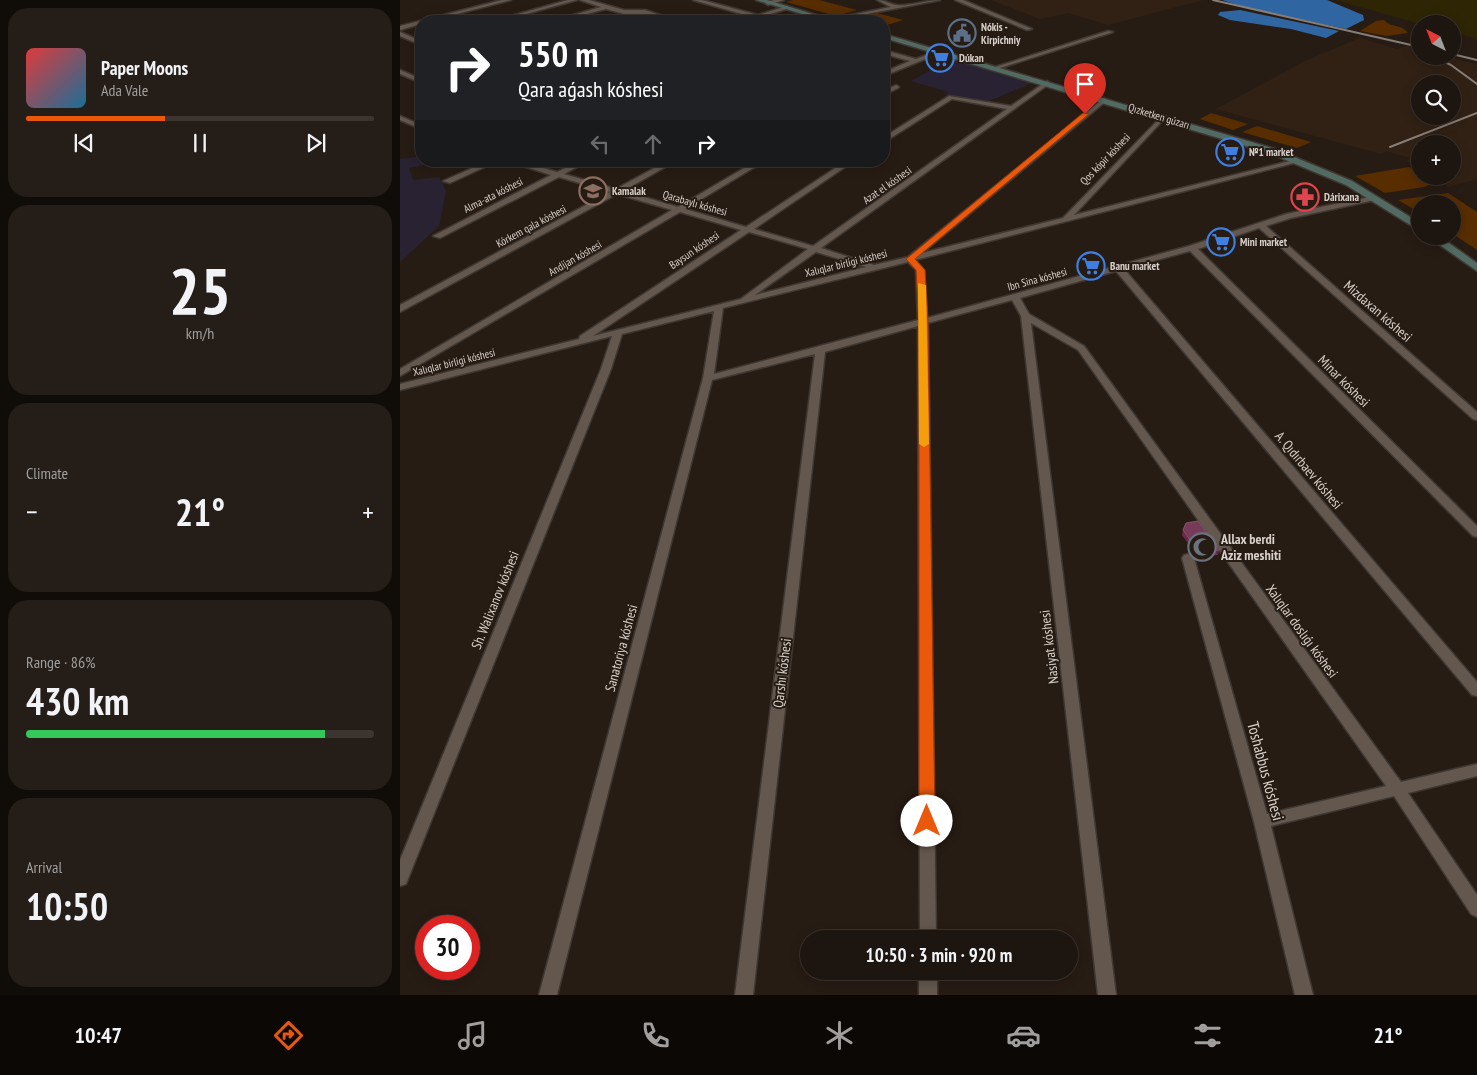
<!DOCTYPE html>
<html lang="en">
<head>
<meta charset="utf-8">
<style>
	body { margin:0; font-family:"PT Sans Narrow",sans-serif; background:#251e18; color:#f1f3f6; height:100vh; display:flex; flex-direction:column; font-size:19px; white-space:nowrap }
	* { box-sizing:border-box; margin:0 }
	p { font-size:16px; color:#a09f9e }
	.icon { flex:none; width:28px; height:28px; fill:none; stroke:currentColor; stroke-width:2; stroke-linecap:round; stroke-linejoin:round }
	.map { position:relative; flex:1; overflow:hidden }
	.panel { display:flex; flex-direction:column; gap:8px; padding:8px; background:#100c08; width:400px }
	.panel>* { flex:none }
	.hud { position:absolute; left:15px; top:15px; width:475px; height:152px; border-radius:20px; box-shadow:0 2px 12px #0003,0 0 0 1px #3b342f; background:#202124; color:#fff; overflow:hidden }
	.needle { width:32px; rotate:318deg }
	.buttons { position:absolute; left:1011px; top:15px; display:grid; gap:10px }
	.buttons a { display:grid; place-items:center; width:50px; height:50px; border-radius:50%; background:#1d150f; box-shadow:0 2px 12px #0003,0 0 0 1px #3b342f; font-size:25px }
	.speed { position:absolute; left:15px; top:915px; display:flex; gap:10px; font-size:25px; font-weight:700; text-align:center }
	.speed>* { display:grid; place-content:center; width:65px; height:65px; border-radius:50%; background:#1d150f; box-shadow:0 2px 12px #0003,0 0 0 1px #3b342f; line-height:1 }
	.speed .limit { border:8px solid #d22; background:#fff; color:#111 }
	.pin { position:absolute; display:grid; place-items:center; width:42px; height:42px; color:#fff; margin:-51px -21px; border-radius:50% 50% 50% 0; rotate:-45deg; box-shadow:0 0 5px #0007 }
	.pin .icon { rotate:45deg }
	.me { position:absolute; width:55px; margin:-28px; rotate:0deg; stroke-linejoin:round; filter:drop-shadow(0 0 4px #0008) }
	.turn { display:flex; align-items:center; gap:18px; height:105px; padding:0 20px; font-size:22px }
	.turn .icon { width:65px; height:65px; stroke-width:2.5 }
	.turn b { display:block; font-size:35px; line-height:42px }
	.lanes { display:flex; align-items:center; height:48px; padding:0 20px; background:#0003; justify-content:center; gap:25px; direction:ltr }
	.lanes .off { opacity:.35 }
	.big { font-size:38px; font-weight:700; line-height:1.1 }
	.panel .card { flex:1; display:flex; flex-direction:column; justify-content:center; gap:8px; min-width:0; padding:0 18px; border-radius:20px; background:#251e18 }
	.panel .dial { align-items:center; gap:0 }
	.dial b { font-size:65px; line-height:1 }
	.song { display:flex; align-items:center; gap:15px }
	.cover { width:60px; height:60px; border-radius:8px; background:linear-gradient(135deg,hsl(0 70% 55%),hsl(200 70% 35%)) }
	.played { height:5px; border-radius:2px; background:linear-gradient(90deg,#ea580c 40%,#3b342f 40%) }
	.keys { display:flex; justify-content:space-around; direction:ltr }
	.heat { display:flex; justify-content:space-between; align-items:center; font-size:28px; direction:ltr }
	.charge { height:8px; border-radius:4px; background:linear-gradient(90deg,#34c759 86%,#3b342f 0) }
	.trip { position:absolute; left:400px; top:930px; width:278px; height:50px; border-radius:25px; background:#1d150f; box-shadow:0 2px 12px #0003,0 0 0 1px #3b342f; font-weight:700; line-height:50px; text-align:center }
	.tabs { display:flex; height:80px; justify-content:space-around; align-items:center; background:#0c0806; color:#a09f9e }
	.tabs .icon { width:35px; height:35px }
	.tabs .selected { color:#ea580c }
	.tabs b { font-size:22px; color:#f1f3f6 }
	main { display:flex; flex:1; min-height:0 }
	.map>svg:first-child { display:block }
</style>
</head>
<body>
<main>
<section class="panel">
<div class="card">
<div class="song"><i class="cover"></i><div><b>Paper Moons</b><p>Ada Vale</p></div></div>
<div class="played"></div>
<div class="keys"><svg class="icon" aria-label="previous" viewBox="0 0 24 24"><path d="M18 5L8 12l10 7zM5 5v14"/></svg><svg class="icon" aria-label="pause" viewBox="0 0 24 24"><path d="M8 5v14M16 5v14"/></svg><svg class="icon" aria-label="next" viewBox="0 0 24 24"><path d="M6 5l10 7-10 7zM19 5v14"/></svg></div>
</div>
<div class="card dial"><b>25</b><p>km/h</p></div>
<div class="card"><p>Climate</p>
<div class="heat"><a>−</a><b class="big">21°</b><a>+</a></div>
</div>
<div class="card"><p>Range · 86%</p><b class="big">430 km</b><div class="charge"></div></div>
<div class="card"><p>Arrival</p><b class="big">10:50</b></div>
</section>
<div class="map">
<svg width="1077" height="995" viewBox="0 0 1077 995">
	<rect width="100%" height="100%" fill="#271c14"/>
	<g fill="#312115" fill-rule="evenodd">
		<polygon points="591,0 803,0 708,25 669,13 640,19"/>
		<path d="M960 38 997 49 1009 45 1020 48V56H1049L1077 65V179L1048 187 1032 176H1052V144H1020V168L1006 161 1010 158 986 151 981 154 816 109 907 60ZM1020 84H1052V116H1020Z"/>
	</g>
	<g fill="#292232">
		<polygon points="551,59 632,83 589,101 545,95 548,92 511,81"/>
		<polygon points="16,157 21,158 21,161 33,163 9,168 13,180 39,177 46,191 39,226 0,262 0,159"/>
	</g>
	<g fill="#582d00">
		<polygon points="393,0 419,0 457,10 436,16 386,2"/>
		<polygon points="473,12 503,20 484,26 484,21 453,21 444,18"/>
		<path d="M984 20C991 28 1002 24 1008 33L986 36 960 31 976 21Z"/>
		<polygon points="811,113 848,124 833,130 800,119"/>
		<polygon points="857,126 911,142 897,148 842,132"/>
		<polygon points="1009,167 1020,174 1020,176 1034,183 1024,187 985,193 955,176"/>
		<polygon points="1048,193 1077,212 1077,250 1053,234 1052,204 1020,204 1020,213 998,200"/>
	</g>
	<polygon fill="#2e2504" points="936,0 1077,0 1077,39 1053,32 1052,24 1020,24"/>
	<g fill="#2f66a2">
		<polygon points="822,0 927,0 963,15 964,20 946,29 847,8"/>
		<polygon points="840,10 939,31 926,38 891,29 830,20 818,15 820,12"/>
	</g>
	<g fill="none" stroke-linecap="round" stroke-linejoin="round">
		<g stroke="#3f3732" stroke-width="3">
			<g id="street">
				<polygon points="102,0 111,0 30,21 21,21 21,24 0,30 0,26"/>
				<polygon points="168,0 177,0 101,21 93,21"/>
				<polygon points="180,0 189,0 224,10 245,10 278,21 270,21 245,14 224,14 206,9 160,21 152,21 201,7"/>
				<polygon points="293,0 302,0 358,15 387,6 390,8 364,16 378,21 358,18 340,21 352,17"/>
				<polygon points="374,0 384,0 368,5 365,3"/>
				<path d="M477 0C485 0 489 4 496 5 505 7 528 0 540 0L430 21 425 20 491 7Z"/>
				<polygon points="555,0 563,0 632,29 627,30"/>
				<polygon points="708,31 713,32 597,69 592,68"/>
				<polygon points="0,32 21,41 21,45 0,36"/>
				<polygon points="484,50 516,59 537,51 542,52 484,76 484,72 510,61 484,54"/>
				<polygon points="0,70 21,79 21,83 0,74"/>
				<path d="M647 81 650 83 649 84 421 248 474 265 508 257 704 98 707 100 706 101 522 253 663 218 763 115 766 117 765 118 674 215 898 159 902 161 515 260 524 270 527 318 789 246 886 214 975 196V200L891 218 866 226 1077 412V420L1073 419 859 228 798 249 1077 526V537L1073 536 790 251 724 269 1077 682V696L1072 695 716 271 620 298 629 314 684 346 1001 782 1077 764V776L1008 793 1077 895V917L1071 914 994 796 871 826 913 995H895L854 822 782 558 784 555 788 554 794 558 867 814 986 786 678 350 631 323 716 995H698L621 316 612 300 528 323 536 939H520L518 326 425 352 353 995H335L415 354 312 380 157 995H139L303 378 314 311 222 334 211 369 8 879 6 884 0 886V860L201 369 212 336 0 390V384L179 339 180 336 341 230 280 212 0 376V369L272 210 217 194 0 312V305L210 192 159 177 40 238 33 236 151 175 107 161H119L157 172 179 161H188L164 174 216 189 267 161H276L223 191 278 207 356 161H365L285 209 346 227 446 161H454L354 229 413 246 607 109 552 99 486 141 484 142V137L549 96 611 106ZM349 232 408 249 341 299 193 336ZM416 252 466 267 355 295ZM508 262 516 270 518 320 314 374 323 308Z"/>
				<polygon points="496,85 499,87 498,88 484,95 484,91"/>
				<polygon points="0,116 21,125 21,129 0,120"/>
				<polygon points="88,161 98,161 50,183 43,181"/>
				<rect x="519" y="971" width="18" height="24"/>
			</g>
		</g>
		<g stroke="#3f3732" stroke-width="3">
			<g id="secondary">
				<polygon points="356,0 367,0 436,21 425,21"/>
				<polygon points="484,34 875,149 952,181 1020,223 1020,231 946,185 869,153 484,38"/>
				<polygon points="1027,236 1039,236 1077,263 1077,271"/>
			</g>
		</g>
		<use href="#street" fill="#64584e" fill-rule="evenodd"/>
		<use href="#secondary" fill="#516a62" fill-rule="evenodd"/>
		<g stroke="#877e77" stroke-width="2">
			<polyline points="813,0 1020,47"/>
			<polyline points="1052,54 1077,60"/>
			<polyline points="1032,56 1051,65 1077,84"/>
			<polyline points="990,147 1077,113"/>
		</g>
	</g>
	<polygon fill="#6b294d" points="783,530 819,550 818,555 798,557 782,535"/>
	<polygon fill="#773b5a" stroke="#86526c" points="798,521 819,550 799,552 783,530 786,523"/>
	<polygon fill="#ea580c" stroke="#983908" points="683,113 689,114 515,259 525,270 528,322 535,821 532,826 527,828 521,826 519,821 519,322 516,270 506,259"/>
	<polygon fill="#f59e0b" points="518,283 526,285 529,444 524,447 519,444"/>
	<defs>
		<g id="civic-ring" transform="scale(1.4375)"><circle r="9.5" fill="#271c14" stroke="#5c6f8a" stroke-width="1.5"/><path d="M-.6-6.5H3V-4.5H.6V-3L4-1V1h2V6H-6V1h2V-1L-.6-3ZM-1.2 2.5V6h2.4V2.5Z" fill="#5c6f8a"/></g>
		<g id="supermarket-ring" transform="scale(1.4375)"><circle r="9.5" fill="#271c14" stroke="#3f7fe0" stroke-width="1.5"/><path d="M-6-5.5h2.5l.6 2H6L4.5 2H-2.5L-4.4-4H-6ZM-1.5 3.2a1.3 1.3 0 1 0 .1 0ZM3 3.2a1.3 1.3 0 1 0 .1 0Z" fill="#3f7fe0"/></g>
		<g id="school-ring" transform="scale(1.4375)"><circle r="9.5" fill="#271c14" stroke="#8d6e63" stroke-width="1.5"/><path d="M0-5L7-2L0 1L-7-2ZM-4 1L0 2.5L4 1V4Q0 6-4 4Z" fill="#8d6e63"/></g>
		<g id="pharmacy-ring" transform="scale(1.4375)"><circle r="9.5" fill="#271c14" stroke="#e0444e" stroke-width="1.5"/><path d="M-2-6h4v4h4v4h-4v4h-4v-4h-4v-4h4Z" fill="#e0444e"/></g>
		<g id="mosque-ring" transform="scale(1.4375)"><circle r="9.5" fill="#271c14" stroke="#6b7280" stroke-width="1.5"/><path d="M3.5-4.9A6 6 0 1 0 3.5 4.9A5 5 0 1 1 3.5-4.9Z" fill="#6b7280"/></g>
	</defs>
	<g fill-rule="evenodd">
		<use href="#civic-ring" x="562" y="33"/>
		<use href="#supermarket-ring" x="540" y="58"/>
		<use href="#supermarket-ring" x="830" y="152"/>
		<use href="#school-ring" x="193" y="191"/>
		<use href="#pharmacy-ring" x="905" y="197"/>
		<use href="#supermarket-ring" x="821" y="242"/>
		<use href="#supermarket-ring" x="691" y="266"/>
		<use href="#mosque-ring" x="802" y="547"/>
	</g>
	<g text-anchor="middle" stroke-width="4" stroke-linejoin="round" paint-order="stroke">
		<g font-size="11" font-weight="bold" fill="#d8d1cb" stroke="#271c14" text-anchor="start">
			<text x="581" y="31">Nókis -<tspan x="581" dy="13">Kirpichniy</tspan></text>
			<text x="559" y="62">Dúkan</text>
			<text x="849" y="156">№1 market</text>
			<text x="212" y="195">Kamalak</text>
			<text x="924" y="201">Dárixana</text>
			<text x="840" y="246">Mini market</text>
			<text x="710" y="270">Banu market</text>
		</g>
		<g font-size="11" fill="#d8d1cb" stroke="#271c14">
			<text transform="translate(759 116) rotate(17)" y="4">Qızketken gúzarı</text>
			<text transform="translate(705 159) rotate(-46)" y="4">Qos kópir kóshesi</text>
			<text transform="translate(487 185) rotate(-35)" y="4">Azat el kóshesi</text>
			<text transform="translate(93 195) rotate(-27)" y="4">Alma-ata kóshesi</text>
			<text transform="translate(295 203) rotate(16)" y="4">Qarabaylı kóshesi</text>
			<text transform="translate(131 226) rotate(-28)" y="4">Kórkem qala kóshesi</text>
			<text transform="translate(294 250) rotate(-34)" y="4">Baysun kóshesi</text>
			<text transform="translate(175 258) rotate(-30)" y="4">Andijan kóshesi</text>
			<text transform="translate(446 263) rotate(-14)" y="4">Xalıqlar birligi kóshesi</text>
			<text transform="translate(637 279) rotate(-15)" y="4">Ibn Sina kóshesi</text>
			<text transform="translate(54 362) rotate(-14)" y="4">Xalıqlar birligi kóshesi</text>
		</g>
		<g font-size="14" fill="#d8d1cb" stroke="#271c14">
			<text transform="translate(978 311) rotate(41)" y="5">Mizdaxan kóshesi</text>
			<text transform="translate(944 381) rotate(45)" y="5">Minar kóshesi</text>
			<text transform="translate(909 470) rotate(50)" y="5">A. Qıdırbaev kóshesi</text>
			<text transform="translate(95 600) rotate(-68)" y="5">Sh. Walixanov kóshesi</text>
			<text transform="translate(902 631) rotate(54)" y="5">Xalıqlar doslıǵı kóshesi</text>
			<text transform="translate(649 647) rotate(-97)" y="5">Nasiyat kóshesi</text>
			<text transform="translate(221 648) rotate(-75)" y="5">Sanatoriya kóshesi</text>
			<text transform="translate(382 673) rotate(-83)" y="5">Qarshı kóshesi</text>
		</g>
		<g font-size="14" font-weight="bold" fill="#d8d1cb" stroke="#271c14" text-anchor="start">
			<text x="821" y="544">Allax berdi<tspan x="821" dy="16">Aziz meshiti</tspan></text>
		</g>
		<g font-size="16" fill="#d8d1cb" stroke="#271c14">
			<text transform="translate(866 771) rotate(75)" y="6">Toshabbus kóshesi</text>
		</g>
	</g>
</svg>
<div class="buttons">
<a><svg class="needle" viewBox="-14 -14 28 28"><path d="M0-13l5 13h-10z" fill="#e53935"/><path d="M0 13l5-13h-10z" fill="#a09f9e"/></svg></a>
<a><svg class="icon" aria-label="search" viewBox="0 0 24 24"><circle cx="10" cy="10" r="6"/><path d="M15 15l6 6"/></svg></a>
<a>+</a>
<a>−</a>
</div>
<div class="speed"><div class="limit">30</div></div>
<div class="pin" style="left:685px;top:114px;background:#d93025"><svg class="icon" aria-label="arrive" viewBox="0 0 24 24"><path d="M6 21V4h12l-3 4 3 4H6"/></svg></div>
<svg class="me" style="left:527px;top:821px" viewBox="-20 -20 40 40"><circle r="19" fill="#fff"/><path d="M0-13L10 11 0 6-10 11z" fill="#ea580c"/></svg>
<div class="trip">10:50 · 3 min · 920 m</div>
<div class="hud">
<div class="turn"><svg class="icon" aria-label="right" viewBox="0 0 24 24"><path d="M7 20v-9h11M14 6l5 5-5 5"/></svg><div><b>550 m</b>Qara aǵash kóshesi</div></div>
<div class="lanes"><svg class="icon off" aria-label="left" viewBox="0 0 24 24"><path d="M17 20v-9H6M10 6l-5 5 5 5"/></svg><svg class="icon off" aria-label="ahead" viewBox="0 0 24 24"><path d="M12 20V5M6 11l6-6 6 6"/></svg><svg class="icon" aria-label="right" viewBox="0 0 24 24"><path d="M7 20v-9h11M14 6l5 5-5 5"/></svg></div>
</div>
</div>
</main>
<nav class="tabs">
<b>10:47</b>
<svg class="icon selected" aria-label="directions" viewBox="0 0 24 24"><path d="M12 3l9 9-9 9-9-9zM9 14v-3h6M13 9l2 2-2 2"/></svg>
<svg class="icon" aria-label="music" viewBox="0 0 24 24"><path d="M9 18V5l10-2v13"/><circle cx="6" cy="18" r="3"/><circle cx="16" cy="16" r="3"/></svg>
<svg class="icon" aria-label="phone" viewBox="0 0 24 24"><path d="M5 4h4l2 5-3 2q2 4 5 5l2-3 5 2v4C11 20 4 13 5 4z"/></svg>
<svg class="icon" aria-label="climate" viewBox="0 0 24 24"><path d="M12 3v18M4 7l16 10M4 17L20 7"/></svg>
<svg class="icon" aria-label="car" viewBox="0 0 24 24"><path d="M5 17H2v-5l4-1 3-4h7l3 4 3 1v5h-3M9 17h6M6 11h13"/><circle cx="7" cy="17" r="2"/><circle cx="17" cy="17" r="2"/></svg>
<svg class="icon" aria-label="filters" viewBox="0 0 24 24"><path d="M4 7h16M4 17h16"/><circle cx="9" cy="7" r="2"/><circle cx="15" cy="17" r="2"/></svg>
<b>21°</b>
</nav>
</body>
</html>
